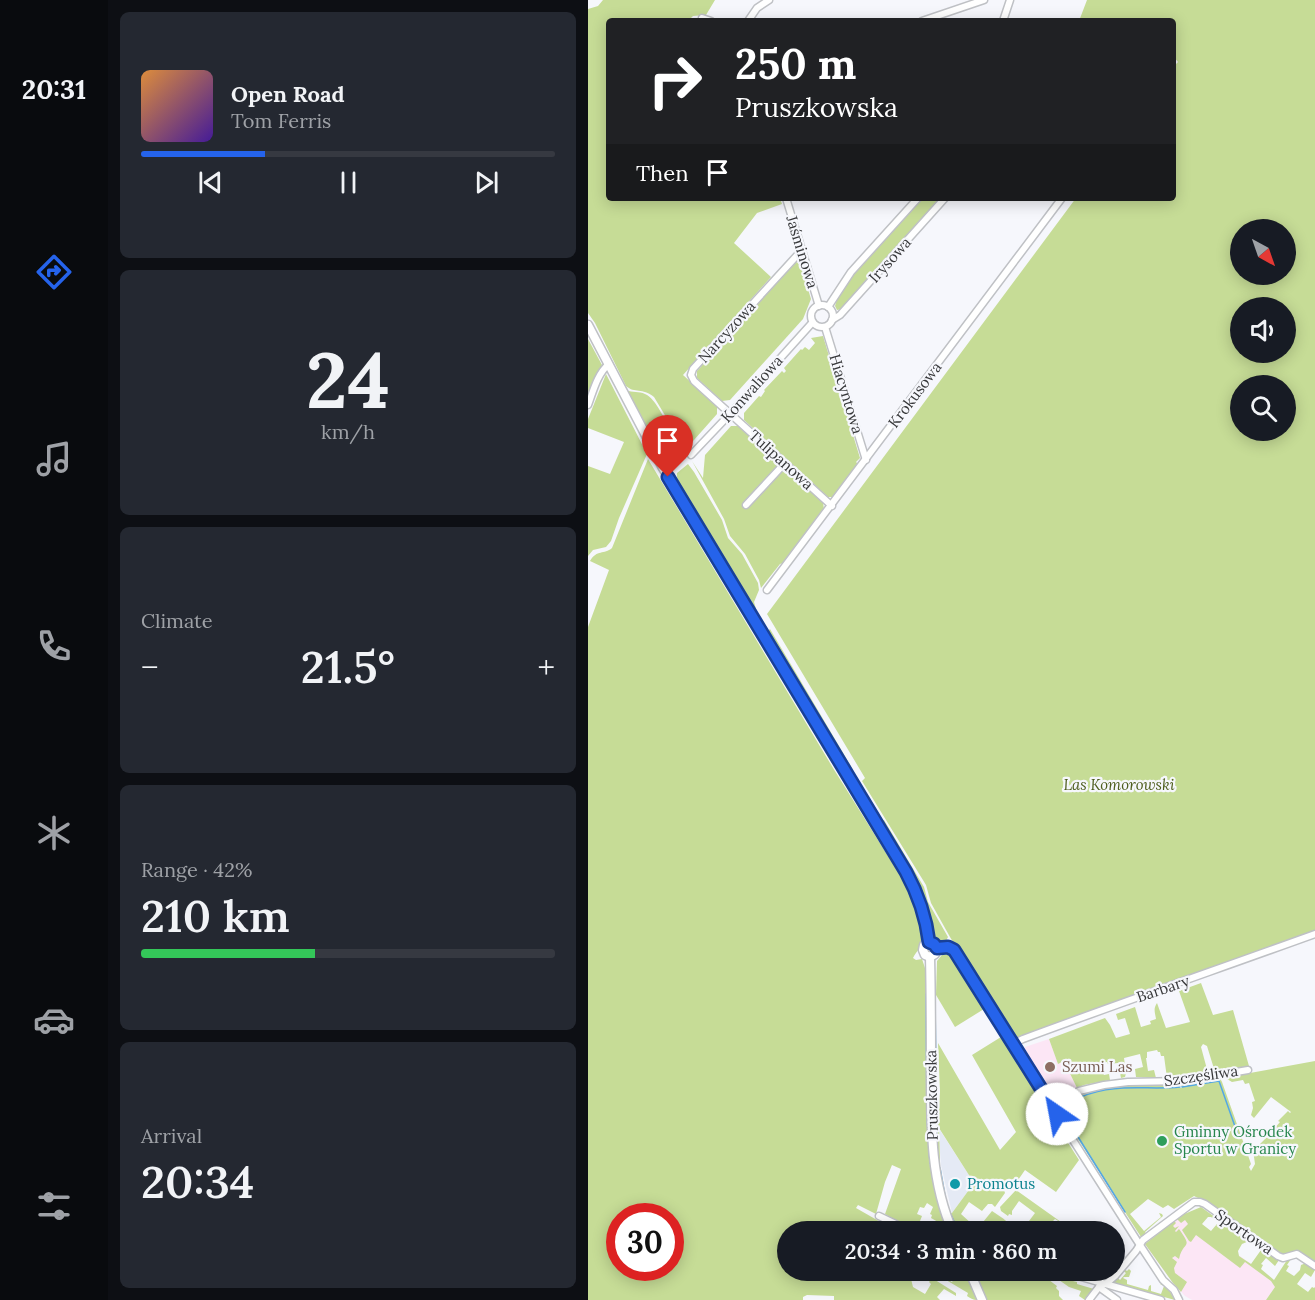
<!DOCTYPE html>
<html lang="en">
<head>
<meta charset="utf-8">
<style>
	body { margin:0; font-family:Lora,serif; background:#242831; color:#f1f3f6; height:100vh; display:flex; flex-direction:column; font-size:22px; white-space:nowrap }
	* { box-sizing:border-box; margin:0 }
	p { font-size:20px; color:#9ea1a6 }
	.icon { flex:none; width:33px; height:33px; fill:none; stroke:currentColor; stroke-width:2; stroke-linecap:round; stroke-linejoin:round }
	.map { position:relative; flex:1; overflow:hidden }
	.drawer { display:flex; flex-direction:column; gap:12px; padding:12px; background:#0d0f14; width:480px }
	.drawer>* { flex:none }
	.top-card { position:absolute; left:18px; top:18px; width:570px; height:183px; border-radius:6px; box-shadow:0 3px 15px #0003; background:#202124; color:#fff; overflow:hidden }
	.needle { width:39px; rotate:140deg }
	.buttons { position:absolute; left:642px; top:219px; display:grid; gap:12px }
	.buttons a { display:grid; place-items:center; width:66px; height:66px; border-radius:50%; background:#171b24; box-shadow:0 3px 15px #0003; font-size:30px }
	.speed { position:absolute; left:18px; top:1203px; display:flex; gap:12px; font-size:30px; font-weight:700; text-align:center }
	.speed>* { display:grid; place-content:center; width:78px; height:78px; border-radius:50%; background:#171b24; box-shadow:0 3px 15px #0003; line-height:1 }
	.speed .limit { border:9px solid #d22; background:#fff; color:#111 }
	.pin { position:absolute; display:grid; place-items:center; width:51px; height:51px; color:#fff; margin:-62px -26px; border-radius:50% 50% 50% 0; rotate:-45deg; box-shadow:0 0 6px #0007 }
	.pin .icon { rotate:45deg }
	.me { position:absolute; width:66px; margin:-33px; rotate:327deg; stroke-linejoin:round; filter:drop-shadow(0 0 4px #0008) }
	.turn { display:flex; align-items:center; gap:21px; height:126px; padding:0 30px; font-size:27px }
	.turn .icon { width:78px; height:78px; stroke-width:2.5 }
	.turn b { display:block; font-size:42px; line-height:51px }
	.then { display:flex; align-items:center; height:57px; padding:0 30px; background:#0003; gap:12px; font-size:22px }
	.big { font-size:45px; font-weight:600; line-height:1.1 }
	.drawer .widget { flex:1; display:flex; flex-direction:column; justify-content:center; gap:9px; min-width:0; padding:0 21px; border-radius:9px; background:#242831 }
	.drawer .dial { align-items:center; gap:0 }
	.dial b { font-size:78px; line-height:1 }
	.song { display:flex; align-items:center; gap:18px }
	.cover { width:72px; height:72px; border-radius:9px; background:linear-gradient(135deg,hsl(30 70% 55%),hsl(260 70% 35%)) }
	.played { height:6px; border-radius:3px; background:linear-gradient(90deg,#2563eb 30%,#363941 30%) }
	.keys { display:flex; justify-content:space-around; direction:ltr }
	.heat { display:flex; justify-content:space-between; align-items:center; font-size:33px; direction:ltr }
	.charge { height:9px; border-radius:4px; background:linear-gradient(90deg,#34c759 42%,#363941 0) }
	.trip { position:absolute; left:189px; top:1221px; width:348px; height:60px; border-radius:30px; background:#171b24; box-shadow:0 3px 15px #0003; font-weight:600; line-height:60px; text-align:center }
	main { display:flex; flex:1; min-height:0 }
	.dock { display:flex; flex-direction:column; width:108px; justify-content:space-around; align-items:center; background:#090b0e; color:#9ea1a6 }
	.dock .icon { width:42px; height:42px }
	.dock .current { color:#2563eb }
	.dock b { font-size:27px; color:#f1f3f6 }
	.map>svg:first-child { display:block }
</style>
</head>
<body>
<main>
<nav class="dock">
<b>20:31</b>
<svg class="icon current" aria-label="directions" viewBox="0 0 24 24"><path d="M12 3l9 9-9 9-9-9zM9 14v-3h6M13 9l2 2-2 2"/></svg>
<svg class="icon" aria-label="music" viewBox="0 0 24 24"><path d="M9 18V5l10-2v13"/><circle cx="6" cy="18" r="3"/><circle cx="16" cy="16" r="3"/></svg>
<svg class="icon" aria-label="phone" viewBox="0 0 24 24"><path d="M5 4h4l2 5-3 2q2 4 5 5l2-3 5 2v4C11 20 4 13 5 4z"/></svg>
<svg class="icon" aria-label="climate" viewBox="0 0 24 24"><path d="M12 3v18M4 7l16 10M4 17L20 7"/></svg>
<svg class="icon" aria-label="car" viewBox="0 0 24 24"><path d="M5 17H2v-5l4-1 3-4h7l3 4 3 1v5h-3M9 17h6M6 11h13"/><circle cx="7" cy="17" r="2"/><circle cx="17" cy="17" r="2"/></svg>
<svg class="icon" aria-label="filters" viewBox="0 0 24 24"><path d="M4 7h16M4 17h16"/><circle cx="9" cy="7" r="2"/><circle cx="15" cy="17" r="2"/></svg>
</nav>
<section class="drawer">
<div class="widget">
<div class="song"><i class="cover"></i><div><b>Open Road</b><p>Tom Ferris</p></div></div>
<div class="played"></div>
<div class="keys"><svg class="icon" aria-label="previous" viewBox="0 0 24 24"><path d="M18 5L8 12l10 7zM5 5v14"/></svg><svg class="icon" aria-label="pause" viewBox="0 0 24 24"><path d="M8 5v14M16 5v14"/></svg><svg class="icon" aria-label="next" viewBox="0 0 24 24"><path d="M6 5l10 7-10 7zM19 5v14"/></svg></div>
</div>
<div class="widget dial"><b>24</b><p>km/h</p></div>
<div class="widget"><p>Climate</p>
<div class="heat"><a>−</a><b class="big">21.5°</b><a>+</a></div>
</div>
<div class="widget"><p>Range · 42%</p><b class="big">210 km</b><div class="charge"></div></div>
<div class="widget"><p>Arrival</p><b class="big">20:34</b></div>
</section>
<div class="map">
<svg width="727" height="1300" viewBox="0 0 727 1300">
	<rect width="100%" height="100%" fill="#f6f7fc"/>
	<polygon fill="#e5eaf5" points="350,1127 386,1183 364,1213 353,1165"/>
	<g fill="#fce6f5">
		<polygon points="461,1039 470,1064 476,1060 489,1088 469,1097 463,1095 435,1052 437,1047"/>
		<polygon points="594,1215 690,1283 678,1300 604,1300 597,1296 585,1283 557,1244"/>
	</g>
	<g fill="#c6dc96" fill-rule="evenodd">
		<path d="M15 0H127L118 15 105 16 103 18 111 21H21V198H192L194 204 169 213 146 243 183 277 95 375 129 406V414L106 440 97 447 99 452 66 397C54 387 47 394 38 386L7 323 0 313V9L10 6Z"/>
		<path d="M499 0H727V930L429 1038 424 1037 362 937 343 903 338 885 274 781 277 778 179 614 488 198H585V67L590 62 585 56V21H491ZM652 230H698V274H652ZM652 308H698V352H652ZM652 386H698V430H652Z"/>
		<polygon points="333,198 355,198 265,296 254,309 249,310 247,306 250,296 264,275"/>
		<polygon points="207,262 212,263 223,299 215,319 142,400 134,401 109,378 109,371"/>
		<polygon points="235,336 272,458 268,462 270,464 245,497 240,497 156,420 156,413 171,396 173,397 177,391 176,390 194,371 196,373 198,371 196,368 213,349 214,350 217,347 221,350 227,343 223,338"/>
		<polygon points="0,339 14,365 0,402"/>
		<polygon points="18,374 59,454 31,518 23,541 18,547 5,550 0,556 0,466 22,474 36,442 0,428 0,419"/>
		<path d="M38 390C45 393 51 391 57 394 68 398 78 423 84 433L83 437 84 439H87L90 443 89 444 75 439 67 438 65 431H62L59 428Z"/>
		<polygon points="143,426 151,426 189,461 189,468 155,505 159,509 193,471 200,470 217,486 214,489 218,492 220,489 235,502 236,510 198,562 192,564 173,588 171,580 157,554 142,536 136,519 104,461 115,478 117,455"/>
		<path d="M69 440 77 441 91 447 95 455C80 461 78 463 69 447L71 446Z"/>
		<path d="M60 459 245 768 310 872 314 871C323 889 338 917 337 938 336 945 328 951 325 958L328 960 334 959 337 968H339L340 996 338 1068 341 1069V1130L360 1228 359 1229 360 1231H346L350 1222 343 1218 344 1215 342 1214 345 1207 339 1203 336 1208 332 1207 329 1214 334 1216 332 1221 341 1226 339 1231 316 1225 297 1214 313 1169 304 1165 297 1182 288 1214 270 1205 268 1208 289 1220 317 1231 200 1232V1270H311L314 1274 318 1271H332L338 1274 336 1278 328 1274 323 1279 325 1287 337 1294 343 1284 341 1282 344 1278 368 1293V1296L356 1289 349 1297 352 1300H246V1296L219 1295 215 1297V1300H0V627L21 570 2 561C9 549 16 555 24 548ZM32 1216H82V1268H32Z"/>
		<path d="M100 464 106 472 134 520 140 538 154 554 170 583 171 590 166 602 169 612H165L106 515C102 503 87 484 89 473Z"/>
		<polygon points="182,629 264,768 267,778 260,773 180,634 180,631"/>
		<polygon points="296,820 336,887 340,902 360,937 357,943 350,943 344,938 292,822"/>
		<polygon points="361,953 396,1009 367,1027 348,995 349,961 354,955"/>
		<path d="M613 983 625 1015 645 1010 661 1066 627 1072 619 1046 615 1044 613 1047 620 1073 594 1077 579 1078 576 1056H573L572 1052H570L569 1050 559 1052V1058H558L560 1071 566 1070 568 1078 548 1077 547 1069 555 1067 552 1054 536 1058 538 1073 537 1077 533 1078 530 1063 520 1064 519 1062 512 1063 513 1073H515L516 1075 521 1074 522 1080 496 1085 489 1088 476 1061 470 1064 461 1039 517 1018 522 1025 528 1038 542 1034 537 1018 530 1020 528 1014 547 1007 553 1027 563 1024 562 1021 568 1019C567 1012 565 1009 569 1003L578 1028 602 1022 591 991Z"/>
		<path d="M413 1037 491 1160 468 1192 437 1170 426 1186 420 1185 416 1190 417 1193 407 1207 404 1204H400L394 1211 381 1202 373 1214 385 1225 386 1224 391 1227 404 1211C411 1216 424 1222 422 1231H418L419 1229 411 1223 405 1231H372L367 1226H365L361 1214 364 1213 386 1183 351 1128 352 1161 349 1160 347 1127H350L352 1092 350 1043 412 1150 428 1132 384 1055Z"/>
		<path d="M727 1061V1262C711 1250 712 1252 693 1255L616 1201 606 1196 586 1209 580 1205 575 1208 560 1199 542 1214 556 1231 573 1217 571 1213 574 1214 575 1216 557 1232 559 1235 555 1238 553 1237 481 1125 483 1124 480 1120 478 1121 469 1107 471 1104 473 1105C484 1100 496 1094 507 1090 534 1081 564 1086 591 1085L592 1088H594L593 1085 632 1078 634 1082 662 1161 663 1164 661 1167 663 1171 667 1164 665 1150 668 1152 671 1148 669 1147 679 1137 692 1122 690 1121 700 1111 702 1113 703 1112 683 1097 666 1118 663 1115 665 1108 664 1102 667 1101 661 1083 657 1084 655 1080 644 1082 639 1079 640 1077Z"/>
		<polygon points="428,1190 480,1227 467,1219 455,1231 428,1231 430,1224 439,1229 441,1225 437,1222 441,1221 447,1213 431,1201 424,1211 424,1215 421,1214 420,1216 413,1211 412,1207"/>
		<polygon points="613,1207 631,1220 630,1222 623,1217 620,1217 614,1224 623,1231 629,1224 633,1227 636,1223 661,1241 654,1244 650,1251 651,1256 663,1264 673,1250 691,1260 687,1266 678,1258 673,1264 675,1265 673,1269 686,1280 699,1260 703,1259 699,1265 701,1266 698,1271 706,1276 712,1270 713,1265 718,1263 727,1270 723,1277 717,1273 709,1284 720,1292 724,1287 726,1288 727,1287 727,1300 678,1300 687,1287 683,1281 657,1262 652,1268 608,1235 603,1242 601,1241 594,1230 600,1224 597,1220 593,1223 589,1219 594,1215"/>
		<path d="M586 1221 588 1223 585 1226 587 1228 591 1226 587 1231 588 1232 591 1229C606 1250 595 1240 591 1259L587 1256 584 1258 589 1262 586 1268 587 1273 599 1282 593 1292 585 1283 557 1244Z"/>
		<polygon points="536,1269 539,1271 541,1269 543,1271 541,1277 536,1277 535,1278 539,1280 539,1284 560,1290 561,1286 563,1285 563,1291 573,1294 576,1286 572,1284 574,1283 578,1285 587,1300 525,1283 529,1277 532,1280 538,1273 534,1270"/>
		<polygon points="396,1270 442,1271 447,1274 449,1271 469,1286 468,1288 471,1291 471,1296 475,1300 399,1300 387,1273"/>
		<path d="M350 1271H360L363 1282 372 1278 371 1274 378 1271 389 1300C385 1300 382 1298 379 1296L380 1293 348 1274Z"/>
		<polygon points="473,1278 489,1282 489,1284 506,1289 497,1300 491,1296 493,1291 481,1287 471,1280"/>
	</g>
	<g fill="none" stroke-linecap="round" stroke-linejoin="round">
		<g stroke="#53a7e5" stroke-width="1.5">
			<polyline points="338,994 339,1115 342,1163"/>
			<polyline points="347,1002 349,1143"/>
			<polyline points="594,1087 631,1081 650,1135"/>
			<polyline points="352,1168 357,1196"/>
			<path d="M537 1212 472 1108C490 1096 513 1089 535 1088 554 1087 573 1089 592 1087"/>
			<polyline points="363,1215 369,1228 373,1232"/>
		</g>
		<g stroke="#bfc1c5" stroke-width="9">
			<g id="minor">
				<polyline points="114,18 123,21"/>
				<polyline points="160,21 169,8 181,0"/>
				<polyline points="334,21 396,0"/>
				<polyline points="415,21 422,0"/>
				<polyline points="198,198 231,306"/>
				<polyline points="214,250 105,369 103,375 106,381 244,506"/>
				<circle cx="234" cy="316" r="11"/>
				<polyline points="240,307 263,272 330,198"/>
				<polyline points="244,320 252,315 357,198"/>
				<polyline points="237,327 278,460"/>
				<path d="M0 405C5 392 9 374 21 364"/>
				<polyline points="103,455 142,414 224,323"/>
				<polyline points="158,505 197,463"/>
				<polyline points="179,590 474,198"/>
				<polyline points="349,948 360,947 367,951 432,1057 548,1239 575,1280 586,1290 591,1300"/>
				<path d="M424 1044 435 1039C532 1003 630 969 727 934"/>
				<polyline points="463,1105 491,1091 516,1085 540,1082 595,1081 660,1070"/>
				<polyline points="291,1216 316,1228 327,1232"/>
				<polyline points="469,1270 573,1300"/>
				<polyline points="511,1287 529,1300"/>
				<polyline points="501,1300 511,1287 520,1282 527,1276 548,1251 555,1240 606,1202 612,1202 617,1204 690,1256 695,1258 709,1254 727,1266"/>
			</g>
		</g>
		<g stroke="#bfc1c5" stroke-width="11">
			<g id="tertiary">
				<path d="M0 325 75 468 318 871C330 894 339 917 341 943"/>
				<polyline points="341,943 346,944 349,949 347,954 342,957"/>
				<polyline points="341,943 336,945 335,950 337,955 342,957"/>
				<path d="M342 957C343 997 343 1037 343 1077 343 1129 343 1183 365 1232"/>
				<polyline points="381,1270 394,1300"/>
			</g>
		</g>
		<use href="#minor" stroke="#fff" stroke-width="6"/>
		<use href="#tertiary" stroke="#fff" stroke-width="8"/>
	</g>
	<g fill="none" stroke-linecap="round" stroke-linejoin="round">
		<g stroke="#184099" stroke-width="15">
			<path id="route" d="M80 477 318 872C330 894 338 917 341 942L346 944 349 948 360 947 366 950 469 1114"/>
		</g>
		<use href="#route" stroke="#2563eb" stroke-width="10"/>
	</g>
	<circle fill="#8d6e63" stroke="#f6f7fc" stroke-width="2" cx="462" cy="1067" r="6"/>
	<circle fill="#2e9e5b" stroke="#f6f7fc" stroke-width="2" cx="574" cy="1141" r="6"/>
	<circle fill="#0f9aa8" stroke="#f6f7fc" stroke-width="2" cx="367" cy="1184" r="6"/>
	<g text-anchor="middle" stroke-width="4.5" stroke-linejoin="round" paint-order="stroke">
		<g font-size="15" fill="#37383a" stroke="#f6f7fc">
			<text transform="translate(214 252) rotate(73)" y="5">Jaśminowa</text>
			<text transform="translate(302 260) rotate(-48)" y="5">Irysowa</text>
			<text transform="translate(139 332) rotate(-48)" y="5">Narcyzowa</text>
			<text transform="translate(164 389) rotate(-48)" y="5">Konwaliowa</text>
			<text transform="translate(258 394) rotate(73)" y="5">Hiacyntowa</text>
			<text transform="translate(327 395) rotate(-53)" y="5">Krokusowa</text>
			<text transform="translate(193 460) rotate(42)" y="5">Tulipanowa</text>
			<text transform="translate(575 989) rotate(-19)" y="5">Barbary</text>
			<text transform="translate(613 1076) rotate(-8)" y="5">Szczęśliwa</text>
			<text transform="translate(344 1095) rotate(-91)" y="5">Pruszkowska</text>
			<text transform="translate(656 1232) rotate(35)" y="5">Sportowa</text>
		</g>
		<g font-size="15" font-style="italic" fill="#4d5d1c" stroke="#f6f7fc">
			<text x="531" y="790">Las Komorowski</text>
		</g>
		<g font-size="15" fill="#785e54" stroke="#f6f7fc" text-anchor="start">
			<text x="474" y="1072">Szumi Las</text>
		</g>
		<g font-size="15" fill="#27864d" stroke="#f6f7fc" text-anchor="start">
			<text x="586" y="1137">Gminny Ośrodek<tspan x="586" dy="17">Sportu w Granicy</tspan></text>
		</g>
		<g font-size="15" fill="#0d838f" stroke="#f6f7fc" text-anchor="start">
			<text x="379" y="1189">Promotus</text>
		</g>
	</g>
</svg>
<div class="buttons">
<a><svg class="needle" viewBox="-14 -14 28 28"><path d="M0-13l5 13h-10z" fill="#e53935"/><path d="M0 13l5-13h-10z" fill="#9ea1a6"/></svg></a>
<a><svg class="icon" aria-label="sound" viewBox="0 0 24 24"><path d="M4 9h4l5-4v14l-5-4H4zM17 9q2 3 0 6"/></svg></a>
<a><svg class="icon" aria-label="search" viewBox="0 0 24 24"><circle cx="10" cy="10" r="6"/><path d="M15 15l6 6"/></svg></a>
</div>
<div class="speed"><div class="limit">30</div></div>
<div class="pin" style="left:80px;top:477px;background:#d93025"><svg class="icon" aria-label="arrive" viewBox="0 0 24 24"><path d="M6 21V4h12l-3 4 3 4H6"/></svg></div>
<svg class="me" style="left:469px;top:1114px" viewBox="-20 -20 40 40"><circle r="19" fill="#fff"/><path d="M0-13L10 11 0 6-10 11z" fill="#2563eb"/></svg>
<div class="trip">20:34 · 3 min · 860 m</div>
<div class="top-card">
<div class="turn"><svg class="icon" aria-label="right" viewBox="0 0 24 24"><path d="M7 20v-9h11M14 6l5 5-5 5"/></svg><div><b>250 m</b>Pruszkowska</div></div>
<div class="then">Then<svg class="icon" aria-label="arrive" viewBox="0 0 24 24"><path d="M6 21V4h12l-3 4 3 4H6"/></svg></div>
</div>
</div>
</main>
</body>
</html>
